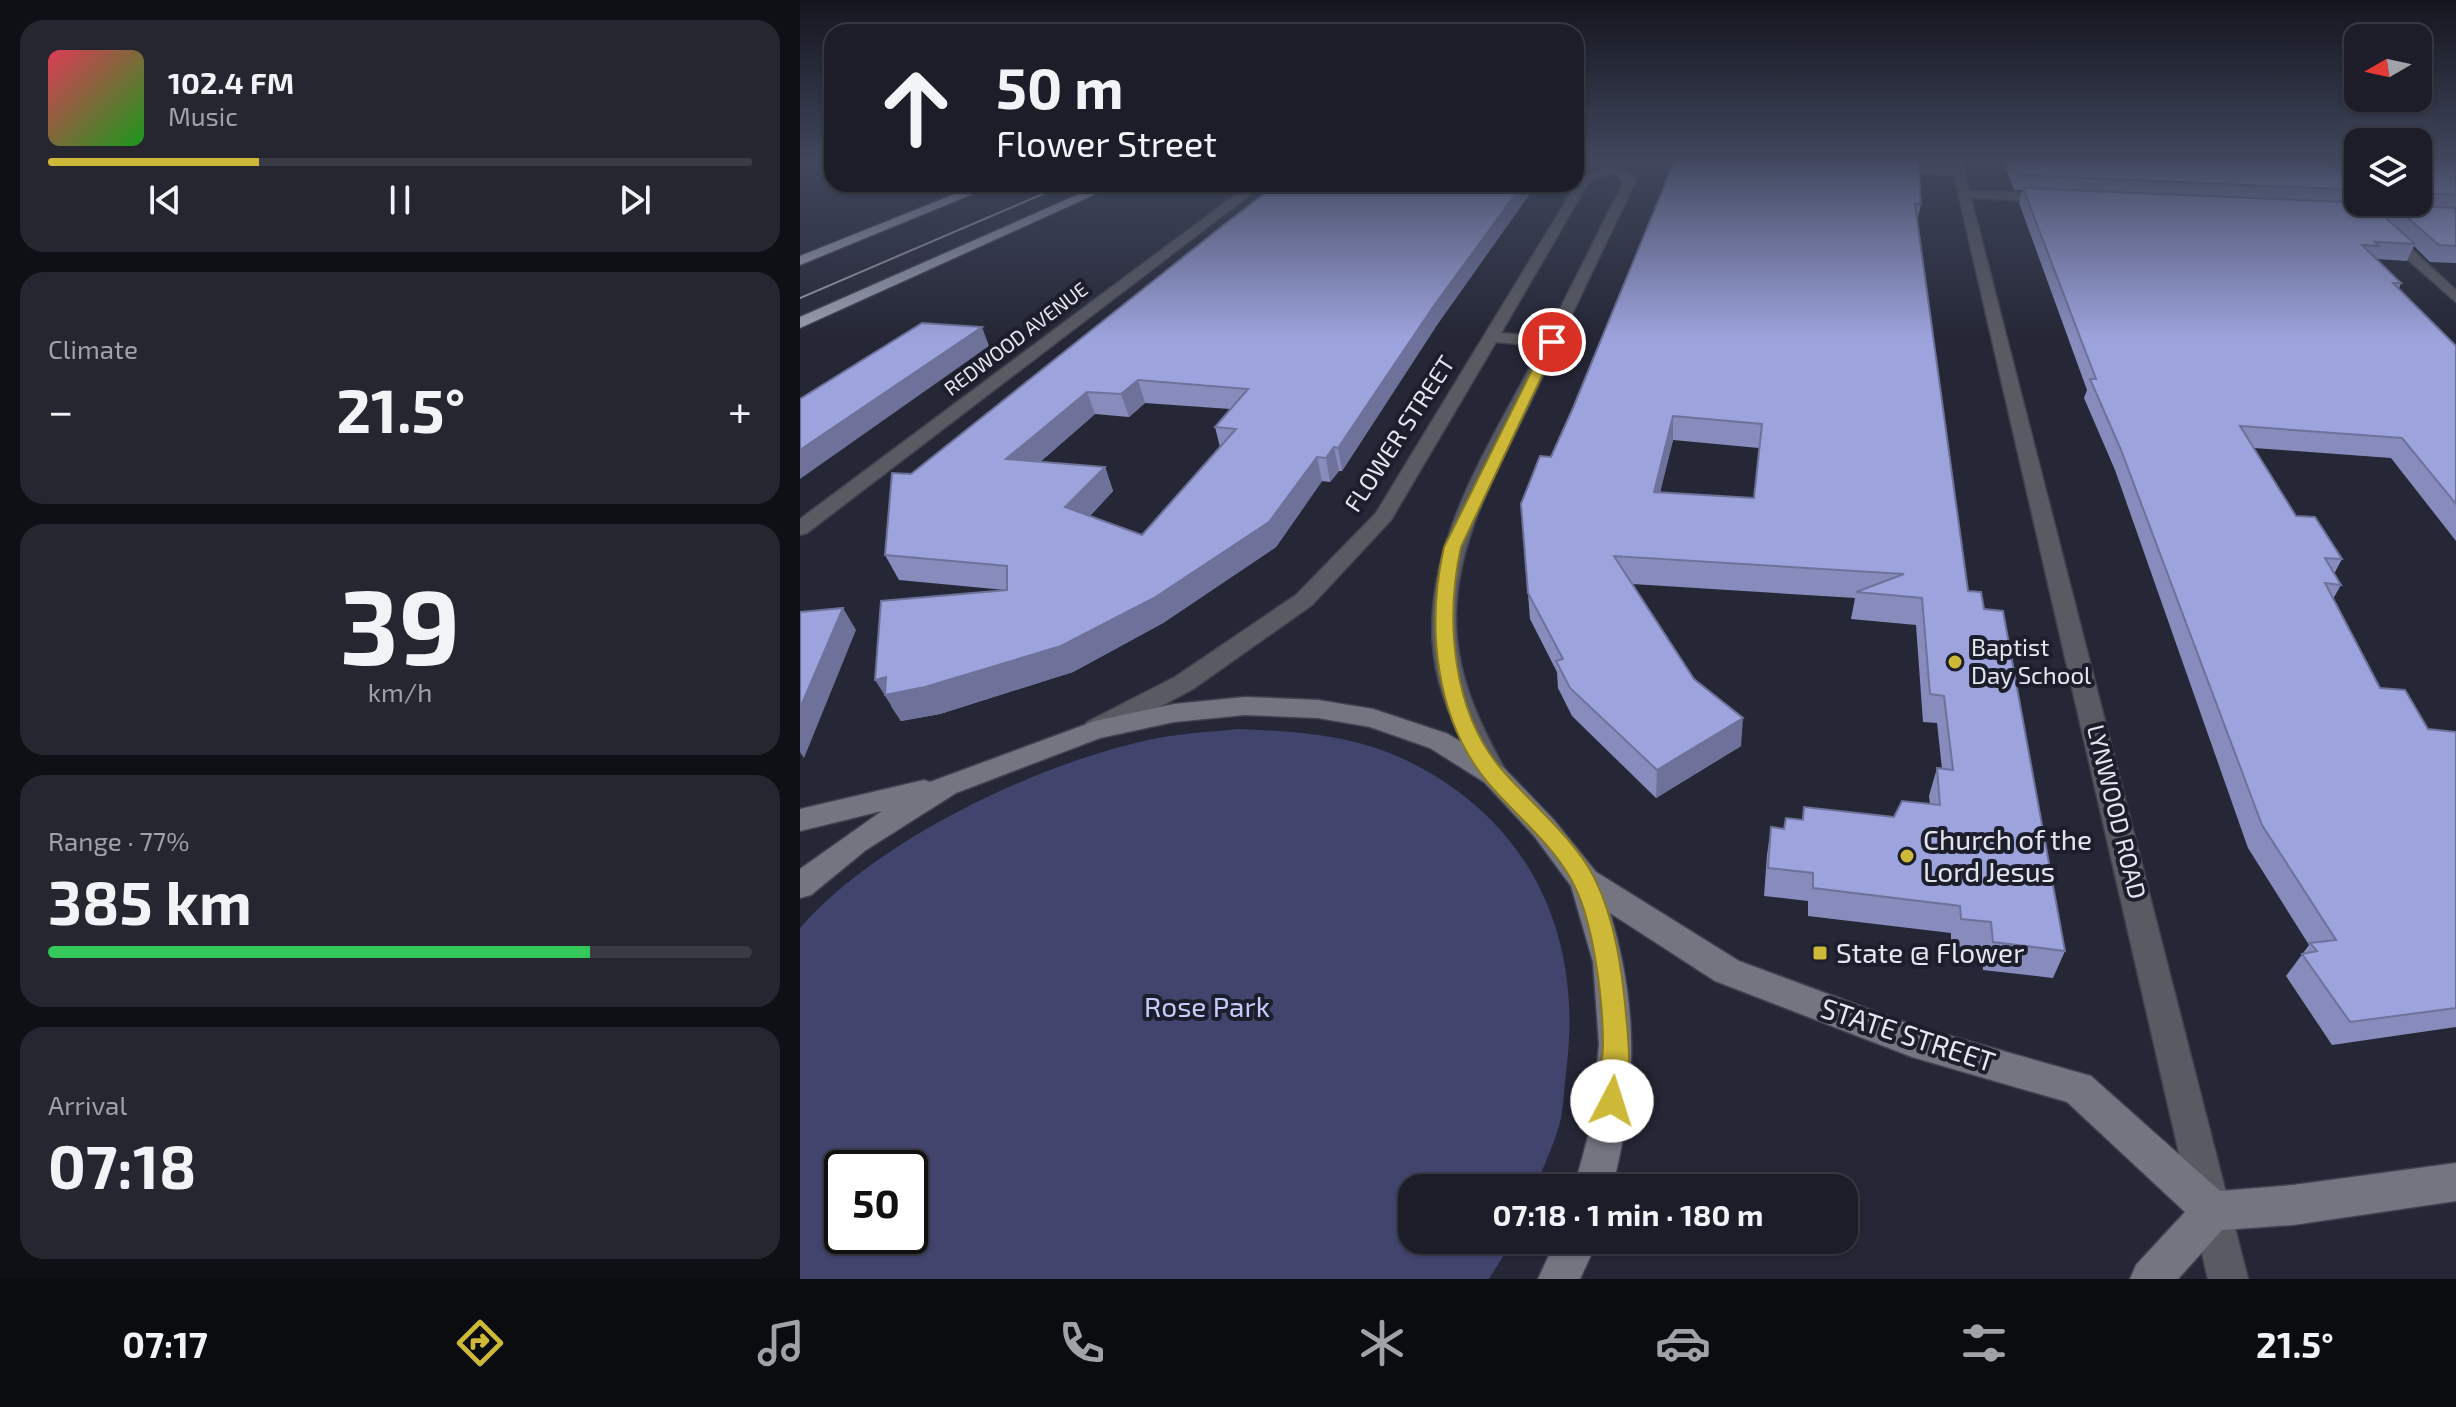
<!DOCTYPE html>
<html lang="en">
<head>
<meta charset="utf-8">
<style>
	body { margin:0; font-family:"Exo 2",sans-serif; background:#252630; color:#f1f3f6; height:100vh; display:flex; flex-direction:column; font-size:30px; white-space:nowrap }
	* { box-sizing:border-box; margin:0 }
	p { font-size:26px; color:#a0a2a8 }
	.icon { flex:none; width:44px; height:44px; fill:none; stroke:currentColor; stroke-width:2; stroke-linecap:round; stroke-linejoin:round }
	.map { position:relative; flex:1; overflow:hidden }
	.sheet { display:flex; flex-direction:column; gap:20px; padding:20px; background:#0f1016; width:800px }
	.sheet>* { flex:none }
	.top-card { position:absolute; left:24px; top:24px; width:760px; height:168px; border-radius:24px; box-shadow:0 2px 6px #0004,0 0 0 2px #3a3b45; background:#1c1d28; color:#f1f3f6; overflow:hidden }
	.needle { width:52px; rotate:261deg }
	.tools { position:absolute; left:1544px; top:24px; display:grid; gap:16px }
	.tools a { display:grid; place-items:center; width:88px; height:88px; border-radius:16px; background:#1c1d28; box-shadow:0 2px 6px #0004,0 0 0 2px #3a3b45; font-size:40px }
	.speed { position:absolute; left:24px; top:1150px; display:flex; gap:16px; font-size:40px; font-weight:700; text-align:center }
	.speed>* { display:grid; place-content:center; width:104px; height:104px; border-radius:50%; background:#1c1d28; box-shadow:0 2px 6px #0004,0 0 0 2px #3a3b45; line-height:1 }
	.speed .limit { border:4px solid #111; border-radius:12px; background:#fff; color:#111 }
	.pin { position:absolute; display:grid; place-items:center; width:68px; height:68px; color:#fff; margin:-34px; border:4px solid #fff; border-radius:50%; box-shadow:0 2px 8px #0007 }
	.me { position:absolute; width:88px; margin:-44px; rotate:5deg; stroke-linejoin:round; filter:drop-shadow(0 0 6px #0008) }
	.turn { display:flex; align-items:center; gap:28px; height:168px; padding:0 40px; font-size:36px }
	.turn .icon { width:104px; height:104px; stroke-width:2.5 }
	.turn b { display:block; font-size:56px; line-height:68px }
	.big { font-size:60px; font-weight:700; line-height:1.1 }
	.sheet .card { flex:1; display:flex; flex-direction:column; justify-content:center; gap:12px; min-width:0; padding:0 28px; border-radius:24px; background:#252630 }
	.sheet .dial { align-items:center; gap:0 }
	.dial b { font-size:104px; line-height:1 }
	.song { display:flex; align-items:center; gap:24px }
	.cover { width:96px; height:96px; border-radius:12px; background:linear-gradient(135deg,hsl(350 70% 55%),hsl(120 70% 35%)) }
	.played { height:8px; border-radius:4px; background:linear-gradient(90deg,#ceb837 30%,#3a3b45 30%) }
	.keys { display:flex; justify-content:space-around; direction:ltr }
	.heat { display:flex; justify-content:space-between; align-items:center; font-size:44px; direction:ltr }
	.charge { height:12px; border-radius:6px; background:linear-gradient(90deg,#34c759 77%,#3a3b45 0) }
	.trip { position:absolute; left:598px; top:1174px; width:460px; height:80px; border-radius:24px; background:#1c1d28; box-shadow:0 2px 6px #0004,0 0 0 2px #3a3b45; font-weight:700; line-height:80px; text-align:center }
	.tab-bar { display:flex; height:128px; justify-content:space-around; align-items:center; background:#0b0c10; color:#a0a2a8 }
	.tab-bar .icon { width:56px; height:56px }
	.tab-bar .selected { color:#ceb837 }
	.tab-bar b { font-size:36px; color:#f1f3f6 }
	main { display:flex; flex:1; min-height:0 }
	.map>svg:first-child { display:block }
</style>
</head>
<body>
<main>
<section class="sheet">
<div class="card">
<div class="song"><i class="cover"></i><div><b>102.4 FM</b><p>Music</p></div></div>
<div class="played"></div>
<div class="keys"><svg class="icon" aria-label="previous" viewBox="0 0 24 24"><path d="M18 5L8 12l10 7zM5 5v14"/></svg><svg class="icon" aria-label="pause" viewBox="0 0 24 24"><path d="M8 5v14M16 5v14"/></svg><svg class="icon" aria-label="next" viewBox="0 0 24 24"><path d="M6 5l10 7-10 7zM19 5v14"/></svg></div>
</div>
<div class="card"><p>Climate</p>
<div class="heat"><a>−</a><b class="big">21.5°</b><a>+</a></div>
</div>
<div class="card dial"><b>39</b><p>km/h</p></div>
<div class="card"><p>Range · 77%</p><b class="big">385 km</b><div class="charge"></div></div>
<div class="card"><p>Arrival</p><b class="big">07:18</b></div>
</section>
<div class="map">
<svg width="1656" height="1279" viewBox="0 0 1656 1279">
	<rect width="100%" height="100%" fill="#252736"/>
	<path fill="#41456e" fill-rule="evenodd" d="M438 729C489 731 544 734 592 754 726 811 785 931 766 1072 764 1089 764 1109 759 1126 753 1147 743 1167 735 1188H612V1240H713L689 1279H0V928C79 838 242 761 358 738 384 733 412 732 438 729ZM42 1168H110V1236H42Z"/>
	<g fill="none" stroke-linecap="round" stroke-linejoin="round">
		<g stroke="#404250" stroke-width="3">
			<g id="street">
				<path d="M812 160H824L819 168 836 180C801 254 766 326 732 399 699 468 657 537 656 615 655 675 680 725 708 775L704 782 694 785 684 782C666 750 649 718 639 682 608 562 689 449 741 346L696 342 591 520 512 605 393 689 305 736H287L283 729 287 722 375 677 496 595 576 513 780 178 809 167ZM812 173 824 181 746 337 701 333 790 180Z"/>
				<polygon points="1150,160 1162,160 1169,191 1253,194 1259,198 1253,202 1171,198 1448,1279 1408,1279 1154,175 1086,172 1080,169 1086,166 1152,168"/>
				<polygon points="450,184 464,184 7,533 0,535 0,519"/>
				<polygon points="1546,209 1656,213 1656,221 1550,216 1546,215"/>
				<polygon points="1582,231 1592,231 1656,290 1656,302 1582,237"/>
			</g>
		</g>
		<g stroke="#404250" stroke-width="3">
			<g id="secondary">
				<path d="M445 697 518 700 573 709 648 734 704 768 754 820 796 872 939 961 1112 1025 1291 1076 1420 1191 1493 1185 1656 1163V1201L1493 1225 1422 1230 1378 1279H1330L1336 1265 1385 1212 1267 1102 1112 1057 915 981 810 913C839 1008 837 1093 812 1188H774L790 1129 799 1045 793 962 771 886 734 836 684 782 630 748 570 727 518 718 445 715 374 722 300 738 156 793 66 850 11 895 0 898V869L82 811 0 831V809L124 780 130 782 295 721 374 704Z"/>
				<polygon points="756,1240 798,1240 780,1279 738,1279"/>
			</g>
		</g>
		<g stroke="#404250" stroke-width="3">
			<g id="highway">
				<polygon points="180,184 197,184 0,265 0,256"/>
				<polygon points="302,184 318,184 0,328 0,317"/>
			</g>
		</g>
		<use href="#street" fill="#595a62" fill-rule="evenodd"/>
		<use href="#secondary" fill="#747581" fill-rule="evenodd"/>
		<use href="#highway" fill="#9b9eb0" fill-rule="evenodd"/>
		<polyline stroke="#9c9ea9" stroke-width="2" points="0,298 266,184"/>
	</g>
	<g fill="#878cbd" fill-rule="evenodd">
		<path d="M875 160 1121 204 1117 223 1168 591 1184 609 1265 951 1253 978 1183 970 1181 950 1151 946V933L1008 916V901L964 896 967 855 971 827 984 829 1002 820 1004 807 1094 817 1130 804 1129 796 1137 768 1142 769 1137 723 1123 722 1116 625 1051 619 1055 598 832 584 894 679 941 746 856 798 772 716 758 688 757 672 730 619 721 504 751 457 773 408ZM873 440 959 448 954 498 860 492Z"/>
		<path d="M1203 160H1558V195L1556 193 1552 202 1567 203 1566 202H1618V160H1656V263L1630 262 1614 246 1607 261 1577 259 1601 283 1599 289 1656 346V541L1591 458 1454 448 1496 516 1542 559 1534 574 1541 585 1533 599 1580 688 1628 729 1656 732V1027L1532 1045 1486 976 1509 945 1448 848 1315 470 1284 398 1287 390 1219 203 1222 190H1214ZM1572 206 1592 207 1587 219Z"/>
		<path d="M421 227 635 328 542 471H539L530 482 522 481 476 547 363 623 273 672 140 714 101 721 91 706 205 590 99 580 85 555 111 474ZM345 403 430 409 415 427 420 447 342 535 290 516 313 491 305 467 240 462 295 414 329 417Z"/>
	</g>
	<g fill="#6e729a">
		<polygon points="723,184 737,184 635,328 542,471 538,448 633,307"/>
		<polygon points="182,327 189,346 0,479 0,450"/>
		<polygon points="338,380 345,403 329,417 321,394"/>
		<polygon points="287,392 295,414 216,483 206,459"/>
		<polygon points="873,416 873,440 854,517 854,492"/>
		<polygon points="534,447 539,471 530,482 526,458"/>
		<polygon points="517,457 522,481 476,547 363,623 273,672 140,714 101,721 75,680 86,677"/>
		<polygon points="305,467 313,491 275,532 265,507"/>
		<polygon points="43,608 56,630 4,758 0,752 0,708"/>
		<polygon points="943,718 941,746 856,798 857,770"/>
	</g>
	<g fill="#9da3dc" stroke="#6e729a" stroke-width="2" fill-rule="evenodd">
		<path d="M875 160H1118L1121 204H1115L1168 591 1181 592 1184 609 1203 611 1265 951 1193 942 1191 922 1161 919 1160 906 1013 888V873L968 868 971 827 984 829 986 818 1003 820 1004 807 1094 817 1102 801 1140 805 1137 768 1153 770 1144 696 1130 694 1122 598 1056 592 1104 574 814 556 894 679 943 718 857 770 770 688 756 661 763 659 728 593 721 504 740 456 751 457 773 408ZM873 416 962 424 954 498 854 492Z"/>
		<polygon points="1211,160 1524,160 1557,190 1218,175"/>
		<polygon points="1543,160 1558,160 1558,174"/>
		<polygon points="1618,160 1656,160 1656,195 1618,193"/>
		<path d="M477 184H723L633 307 538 448 534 447 526 458 517 457 469 522 354 598 261 646 125 687 85 695 86 677 75 680 81 601 207 590V566L85 555 92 473 111 474 421 227ZM338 380 448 389 415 427 436 429 342 535 265 507 305 467 206 459 287 392 321 394Z"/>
		<polygon points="1223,188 1569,203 1615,244 1575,242 1579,246 1562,245 1601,283 1593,283 1656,346 1656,504 1602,438 1440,426 1496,516 1515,517 1542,559 1525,558 1541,585 1525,583 1580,688 1605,690 1628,729 1656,732 1656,1008 1550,1022 1502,954 1517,951 1510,943 1536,940 1462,825 1321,450 1290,379 1296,379"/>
		<polygon points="1593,205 1656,208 1656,246 1639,245"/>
		<polygon points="122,323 182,327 0,450 0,399"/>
		<polygon points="43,608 0,708 0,612"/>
	</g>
	<linearGradient id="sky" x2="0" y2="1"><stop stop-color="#14151e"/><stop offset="0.47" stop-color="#40475d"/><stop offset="1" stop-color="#40475d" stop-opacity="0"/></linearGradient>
	<rect width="1656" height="339" fill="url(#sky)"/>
	<path fill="#ceb837" stroke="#867824" stroke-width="2" d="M752 338 758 342 661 547C645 620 652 714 704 772 732 804 776 840 795 879 815 920 822 969 826 1014 829 1044 833 1083 821 1111L812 1115 802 1111C793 1091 803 1066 803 1045 803 1001 794 924 774 885 755 846 716 816 688 783 635 719 626 626 644 547L746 342Z"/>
	<g fill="#ceb837" stroke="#1c1e2c" stroke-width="3">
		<circle cx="1155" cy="662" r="8"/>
		<circle cx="1107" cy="856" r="8"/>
		<rect x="1012" y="945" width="16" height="16" rx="4"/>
	</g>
	<g text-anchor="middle" stroke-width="8" stroke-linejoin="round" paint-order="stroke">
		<g font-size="20" fill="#e4e6f0" stroke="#1c1e2c">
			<text transform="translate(216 339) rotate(-37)" y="7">REDWOOD AVENUE</text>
		</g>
		<g font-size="24" fill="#e4e6f0" stroke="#1c1e2c">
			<text transform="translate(600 434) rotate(-57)" y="8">FLOWER STREET</text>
			<text transform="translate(1316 812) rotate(76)" y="8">LYNWOOD ROAD</text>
		</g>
		<g font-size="24" fill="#e4e6f0" stroke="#1c1e2c" text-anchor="start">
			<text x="1171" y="656">Baptist<tspan x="1171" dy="28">Day School</tspan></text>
		</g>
		<g font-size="28" fill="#e4e6f0" stroke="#1c1e2c" text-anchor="start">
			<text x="1123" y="850">Church of the<tspan x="1123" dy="32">Lord Jesus</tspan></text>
			<text x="1036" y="963">State @ Flower</text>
		</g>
		<g font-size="28" fill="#c6ccfc" stroke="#1c1e2c">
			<text x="407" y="1017">Rose Park</text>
		</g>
		<g font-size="28" fill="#e4e6f0" stroke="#1c1e2c">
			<text transform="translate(1108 1035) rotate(18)" y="10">STATE STREET</text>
		</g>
	</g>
</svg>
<div class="tools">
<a><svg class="needle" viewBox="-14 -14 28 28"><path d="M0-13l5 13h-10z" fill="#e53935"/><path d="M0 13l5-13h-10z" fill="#a0a2a8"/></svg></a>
<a><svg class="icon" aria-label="layers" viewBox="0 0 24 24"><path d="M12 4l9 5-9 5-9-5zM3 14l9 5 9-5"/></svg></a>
</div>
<div class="speed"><div class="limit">50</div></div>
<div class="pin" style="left:752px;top:342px;background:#d93025"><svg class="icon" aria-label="arrive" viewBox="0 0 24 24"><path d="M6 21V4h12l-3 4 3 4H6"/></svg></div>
<svg class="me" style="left:812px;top:1101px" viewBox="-20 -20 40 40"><circle r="19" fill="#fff"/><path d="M0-13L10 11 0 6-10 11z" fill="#ceb837"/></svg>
<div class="trip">07:18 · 1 min · 180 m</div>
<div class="top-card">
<div class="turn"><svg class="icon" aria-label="ahead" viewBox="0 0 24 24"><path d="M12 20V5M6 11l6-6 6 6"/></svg><div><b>50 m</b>Flower Street</div></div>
</div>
</div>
</main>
<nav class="tab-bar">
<b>07:17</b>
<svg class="icon selected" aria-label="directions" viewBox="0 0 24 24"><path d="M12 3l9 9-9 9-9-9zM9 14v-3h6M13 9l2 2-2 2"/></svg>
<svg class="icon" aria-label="music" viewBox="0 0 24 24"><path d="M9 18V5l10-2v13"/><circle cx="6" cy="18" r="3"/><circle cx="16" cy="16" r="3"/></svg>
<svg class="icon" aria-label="phone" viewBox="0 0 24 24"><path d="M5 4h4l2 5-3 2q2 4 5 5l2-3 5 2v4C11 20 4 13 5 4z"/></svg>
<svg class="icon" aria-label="climate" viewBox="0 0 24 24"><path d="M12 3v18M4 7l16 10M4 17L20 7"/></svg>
<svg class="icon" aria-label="car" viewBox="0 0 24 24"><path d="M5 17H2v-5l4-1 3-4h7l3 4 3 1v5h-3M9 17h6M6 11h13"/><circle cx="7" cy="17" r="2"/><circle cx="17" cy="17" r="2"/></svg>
<svg class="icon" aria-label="filters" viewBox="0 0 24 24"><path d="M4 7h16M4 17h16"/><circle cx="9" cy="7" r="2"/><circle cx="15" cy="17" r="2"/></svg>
<b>21.5°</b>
</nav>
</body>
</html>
